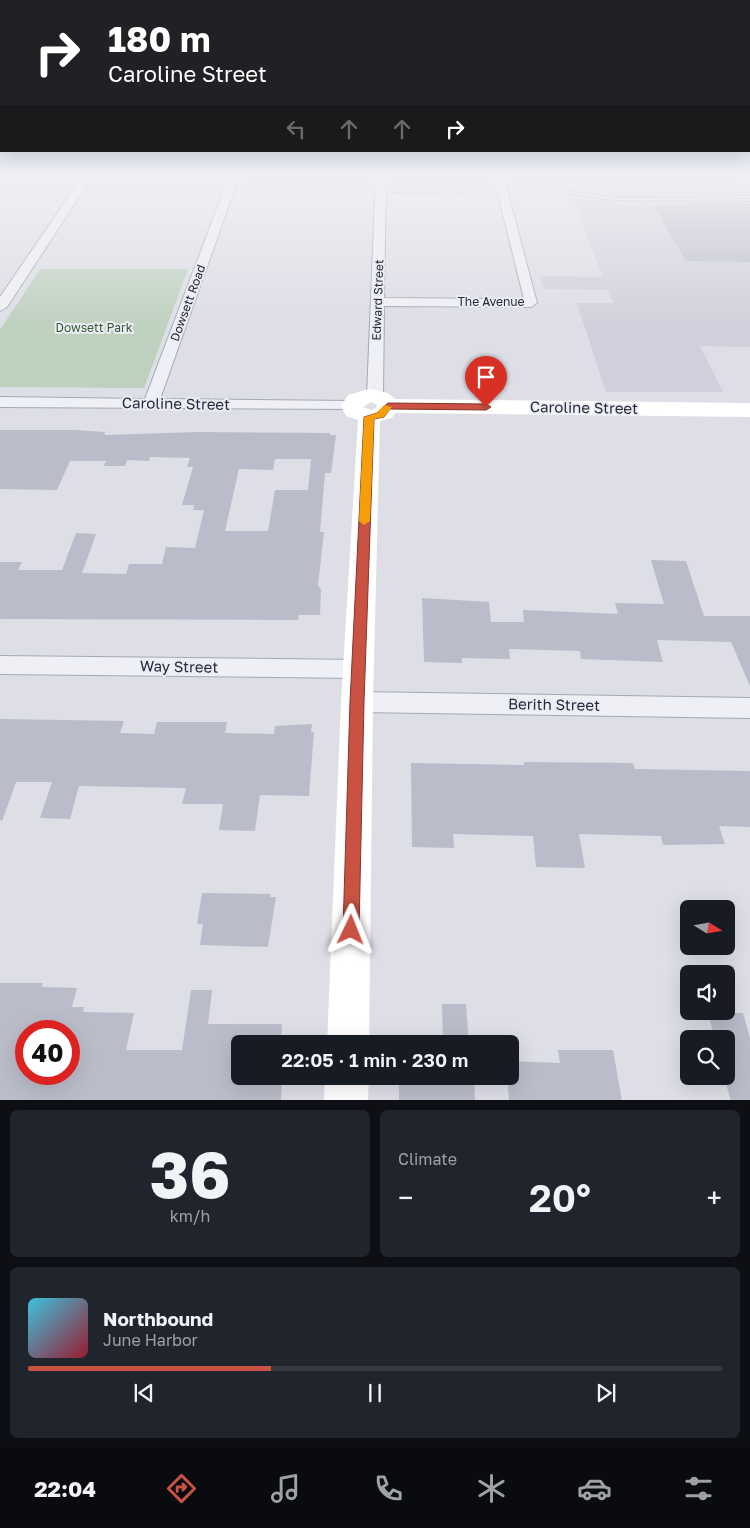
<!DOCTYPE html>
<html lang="en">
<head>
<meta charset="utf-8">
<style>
	body { margin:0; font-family:"Golos Text",sans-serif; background:#20242c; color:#f1f3f6; height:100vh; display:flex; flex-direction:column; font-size:19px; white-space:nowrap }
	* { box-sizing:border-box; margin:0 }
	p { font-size:16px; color:#9ea1a6 }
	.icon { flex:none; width:28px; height:28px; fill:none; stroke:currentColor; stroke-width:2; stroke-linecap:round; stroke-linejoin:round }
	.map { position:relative; height:1100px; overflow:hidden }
	.details { display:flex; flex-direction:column; gap:10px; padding:10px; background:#0d0f14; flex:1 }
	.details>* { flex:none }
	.hud { position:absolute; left:0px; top:0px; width:750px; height:152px; box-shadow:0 5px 20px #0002; background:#202124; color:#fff; overflow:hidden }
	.needle { width:32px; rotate:101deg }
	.buttons { position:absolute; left:680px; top:900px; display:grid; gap:10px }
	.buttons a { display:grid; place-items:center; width:55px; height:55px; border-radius:8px; background:#171b24; box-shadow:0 5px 20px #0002; font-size:25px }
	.speed { position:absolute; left:15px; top:1020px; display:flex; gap:10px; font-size:25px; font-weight:700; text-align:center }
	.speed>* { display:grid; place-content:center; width:65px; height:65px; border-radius:50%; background:#171b24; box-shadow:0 5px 20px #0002; line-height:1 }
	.speed .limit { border:8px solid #d22; background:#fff; color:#111 }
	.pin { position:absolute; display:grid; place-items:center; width:42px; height:42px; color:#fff; margin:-51px -21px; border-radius:50% 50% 50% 0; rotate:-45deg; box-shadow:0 0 5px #0007 }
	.pin .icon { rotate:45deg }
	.me { position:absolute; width:55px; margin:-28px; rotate:2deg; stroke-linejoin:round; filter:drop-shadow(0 0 4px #0008) }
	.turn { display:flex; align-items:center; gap:18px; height:105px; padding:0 25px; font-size:22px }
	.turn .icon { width:65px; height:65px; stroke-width:2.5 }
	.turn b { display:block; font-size:35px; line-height:42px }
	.lanes { display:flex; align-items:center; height:48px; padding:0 25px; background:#0003; justify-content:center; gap:25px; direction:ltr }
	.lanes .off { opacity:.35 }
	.big { font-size:38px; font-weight:600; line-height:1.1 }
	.details .tile { flex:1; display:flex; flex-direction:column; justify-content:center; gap:8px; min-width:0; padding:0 18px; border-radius:8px; background:#20242c }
	.details .dial { align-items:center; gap:0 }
	.dial b { font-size:65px; line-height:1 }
	.song { display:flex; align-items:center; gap:15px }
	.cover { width:60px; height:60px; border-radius:8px; background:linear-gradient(135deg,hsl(190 70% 55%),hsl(350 70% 35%)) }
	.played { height:5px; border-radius:2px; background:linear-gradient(90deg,#ca5242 35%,#363941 35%) }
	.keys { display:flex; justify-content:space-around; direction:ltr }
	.heat { display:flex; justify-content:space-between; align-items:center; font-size:28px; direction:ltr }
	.details .tiles { flex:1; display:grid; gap:10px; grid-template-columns:1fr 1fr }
	.tile:last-child { grid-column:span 2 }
	.trip { position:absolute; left:231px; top:1035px; width:288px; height:50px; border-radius:8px; background:#171b24; box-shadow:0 5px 20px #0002; font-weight:600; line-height:50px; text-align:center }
	.menu { display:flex; height:80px; justify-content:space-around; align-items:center; background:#090b0e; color:#9ea1a6 }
	.menu .icon { width:35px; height:35px }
	.menu .current { color:#ca5242 }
	.menu b { font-size:22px; color:#f1f3f6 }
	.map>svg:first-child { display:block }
</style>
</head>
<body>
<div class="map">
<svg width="750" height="1101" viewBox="0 0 750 1101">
	<rect width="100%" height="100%" fill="#dddee6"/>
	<g fill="#cfd0db">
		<polygon points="249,174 369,174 367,196 242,196"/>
		<polygon points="393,174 486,174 490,189 393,188"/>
		<polygon points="511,174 750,174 750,197 615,196 572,190 516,189"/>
		<polygon points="571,195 617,201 750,202 750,347 700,346 723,392 606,392 577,303 613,303 608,290 544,289 540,276 603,277"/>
	</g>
	<polygon fill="#bed0be" points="40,269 188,269 144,388 0,387 0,330"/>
	<g fill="#babcc9" fill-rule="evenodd">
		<polygon points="690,203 750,203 750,262 686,261 653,206 692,206"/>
		<path d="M0 430H75L105 432 104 434 106 435 197 432 330 433V435H336L331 473H325L320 532H324L318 585 321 590 320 615H299L298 620 0 619V562H22L18 570H62L76 533 96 534 82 573 126 574 129 564H162L166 547 195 548 204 510H193L194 505H182L193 467H187L190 458 150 457 149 461 127 460 125 466H104L106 461H70L57 490 0 489ZM275 459H311L308 490H275L268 531H225L239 469 273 470Z"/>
		<polygon points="651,560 686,561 704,616 750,616 750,686 731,642 657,640 663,662 581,659 580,651 509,649 510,659 462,658 462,663 424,662 422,598 489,602 491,622 524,622 523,610 618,614 615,603 664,604"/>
		<polygon points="0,719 124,721 120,733 154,734 157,722 227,722 225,733 274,734 275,726 312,724 311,732 314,732 309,796 260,795 255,831 219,830 223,804 182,804 186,788 79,786 70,819 40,818 52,782 16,782 2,821 0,820"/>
		<polygon points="524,762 633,763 635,769 750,771 750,827 719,826 725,844 663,845 661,836 579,834 585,868 536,867 533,836 453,834 454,848 412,847 411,763 524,765"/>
		<polygon points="202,893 270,894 270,897 276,897 268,947 200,945 203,924 197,924"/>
		<path d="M0 983H43L42 987 77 988 72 1007H84L83 1012 134 1013 126 1050H182L191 990H212L208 1024H282L281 1044H240V1076H282L281 1101H0ZM26 1031H69V1074H26Z"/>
		<polygon points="442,1004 466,1004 469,1044 443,1044"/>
		<polygon points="708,1013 743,1013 750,1038 750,1101 731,1101 726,1084 726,1039 715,1039"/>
		<polygon points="558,1050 613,1050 622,1101 509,1101 507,1076 510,1076 510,1061 560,1063"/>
		<polygon points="399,1076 474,1076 475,1101 399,1101"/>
	</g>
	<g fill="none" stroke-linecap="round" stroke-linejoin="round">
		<g stroke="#a6a8b3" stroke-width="2">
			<polygon id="lane" points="381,190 567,191 614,198 750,199 750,201 614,200 567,193 379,192 379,190"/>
		</g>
		<g stroke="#a6a8b3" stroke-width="2">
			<g id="street">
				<polygon points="84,174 94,174 7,307 0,311 0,297"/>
				<polygon points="230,174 240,174 160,399 352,401 357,403 360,406 357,409 0,407 0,397 145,399"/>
				<polygon points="376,174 386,174 384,298 524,299 493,174 503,174 537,303 531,307 384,306 383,396 375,401 367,396"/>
				<polygon points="0,656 359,660 367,662 370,669 367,676 359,678 0,674"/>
				<polygon points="357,692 750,698 750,718 357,712 349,709 346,702 349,695"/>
			</g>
		</g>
		<use href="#lane" fill="#eff0f5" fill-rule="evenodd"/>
		<use href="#street" fill="#eff0f5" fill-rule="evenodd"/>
		<g fill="#fff" fill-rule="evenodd">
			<path d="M369 389 388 393 395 399 750 403V417L395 413 392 418 380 421 373 702 369 1044H327L341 702 358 420 346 416 341 406 348 395ZM371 402 377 405 376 408 371 410 363 407Z"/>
			<polygon points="325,1076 369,1076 368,1101 324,1101"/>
		</g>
	</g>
	<linearGradient id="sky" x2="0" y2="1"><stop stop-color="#88adda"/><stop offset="0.53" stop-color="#f0f0f4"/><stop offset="1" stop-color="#f0f0f4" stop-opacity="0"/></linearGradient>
	<rect width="750" height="328" fill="url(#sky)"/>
	<polygon fill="#ca5242" stroke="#83352b" points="388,403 486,404 491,407 486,410 390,409 384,417 374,419 364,702 359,930 357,936 351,938 345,936 343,930 350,702 364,417 377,413"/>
	<polygon fill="#f59e0b" points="384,405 392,407 384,417 374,419 370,521 364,525 359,521 364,417 377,413"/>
	<g text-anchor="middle" stroke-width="4" stroke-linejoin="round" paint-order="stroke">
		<g font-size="12" fill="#27293c" stroke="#ecedf4">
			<text transform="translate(378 300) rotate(-88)" y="4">Edward Street</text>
			<text x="491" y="306">The Avenue</text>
			<text transform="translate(188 303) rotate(-70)" y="4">Dowsett Road</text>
		</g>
		<g font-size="12" fill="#345837" stroke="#ecedf4">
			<text x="94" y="332">Dowsett Park</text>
		</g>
		<g font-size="15" fill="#27293c" stroke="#ecedf4">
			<text transform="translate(176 404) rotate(1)" y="5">Caroline Street</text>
			<text transform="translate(584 408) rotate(1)" y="5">Caroline Street</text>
			<text transform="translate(179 667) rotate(1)" y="5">Way Street</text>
			<text transform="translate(554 705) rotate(1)" y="5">Berith Street</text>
		</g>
	</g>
</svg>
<div class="buttons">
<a><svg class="needle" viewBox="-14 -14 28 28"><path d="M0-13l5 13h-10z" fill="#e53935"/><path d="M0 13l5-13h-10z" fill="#9ea1a6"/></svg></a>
<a><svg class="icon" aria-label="sound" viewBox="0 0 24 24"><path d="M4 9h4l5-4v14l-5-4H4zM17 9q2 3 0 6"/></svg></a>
<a><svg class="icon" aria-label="search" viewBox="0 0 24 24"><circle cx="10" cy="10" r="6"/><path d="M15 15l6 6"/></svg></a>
</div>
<div class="speed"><div class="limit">40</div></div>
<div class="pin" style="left:486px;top:407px;background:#d93025"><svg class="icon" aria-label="arrive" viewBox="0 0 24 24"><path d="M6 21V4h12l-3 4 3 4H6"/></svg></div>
<svg class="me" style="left:351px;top:930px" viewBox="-20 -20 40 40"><path d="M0-17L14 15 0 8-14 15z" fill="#ca5242" stroke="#fff" stroke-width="4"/></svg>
<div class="trip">22:05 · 1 min · 230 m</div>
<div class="hud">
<div class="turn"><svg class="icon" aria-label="right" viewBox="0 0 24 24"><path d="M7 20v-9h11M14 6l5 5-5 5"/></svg><div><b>180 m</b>Caroline Street</div></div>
<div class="lanes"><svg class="icon off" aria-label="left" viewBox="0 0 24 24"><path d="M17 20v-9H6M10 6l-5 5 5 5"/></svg><svg class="icon off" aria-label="ahead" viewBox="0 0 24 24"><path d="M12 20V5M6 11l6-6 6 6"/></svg><svg class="icon off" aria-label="ahead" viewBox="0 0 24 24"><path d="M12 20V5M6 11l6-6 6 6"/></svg><svg class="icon" aria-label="right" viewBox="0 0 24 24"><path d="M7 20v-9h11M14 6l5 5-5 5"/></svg></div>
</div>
</div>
<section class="details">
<div class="tiles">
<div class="tile dial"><b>36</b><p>km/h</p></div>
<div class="tile"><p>Climate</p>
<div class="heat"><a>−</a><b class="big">20°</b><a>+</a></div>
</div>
<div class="tile">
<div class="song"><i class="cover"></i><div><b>Northbound</b><p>June Harbor</p></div></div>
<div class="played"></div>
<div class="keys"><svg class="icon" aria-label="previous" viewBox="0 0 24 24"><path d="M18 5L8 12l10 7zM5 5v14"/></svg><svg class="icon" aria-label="pause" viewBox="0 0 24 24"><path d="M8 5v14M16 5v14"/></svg><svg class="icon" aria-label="next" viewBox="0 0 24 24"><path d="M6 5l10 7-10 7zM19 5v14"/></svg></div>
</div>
</div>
</section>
<nav class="menu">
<b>22:04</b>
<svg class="icon current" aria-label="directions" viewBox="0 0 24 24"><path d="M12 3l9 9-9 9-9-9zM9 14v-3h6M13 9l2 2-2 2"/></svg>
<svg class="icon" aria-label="music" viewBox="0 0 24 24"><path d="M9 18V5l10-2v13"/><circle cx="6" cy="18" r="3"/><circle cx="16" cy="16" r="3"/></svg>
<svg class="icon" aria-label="phone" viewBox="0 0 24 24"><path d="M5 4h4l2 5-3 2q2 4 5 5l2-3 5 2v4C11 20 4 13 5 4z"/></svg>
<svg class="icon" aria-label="climate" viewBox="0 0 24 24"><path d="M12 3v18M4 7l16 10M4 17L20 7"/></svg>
<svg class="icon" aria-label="car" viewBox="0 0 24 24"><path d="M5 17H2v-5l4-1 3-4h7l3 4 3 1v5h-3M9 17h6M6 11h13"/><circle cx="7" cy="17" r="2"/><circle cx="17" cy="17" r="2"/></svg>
<svg class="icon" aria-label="filters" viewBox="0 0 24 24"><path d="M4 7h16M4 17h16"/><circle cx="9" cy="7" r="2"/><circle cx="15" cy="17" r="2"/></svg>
</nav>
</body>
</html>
